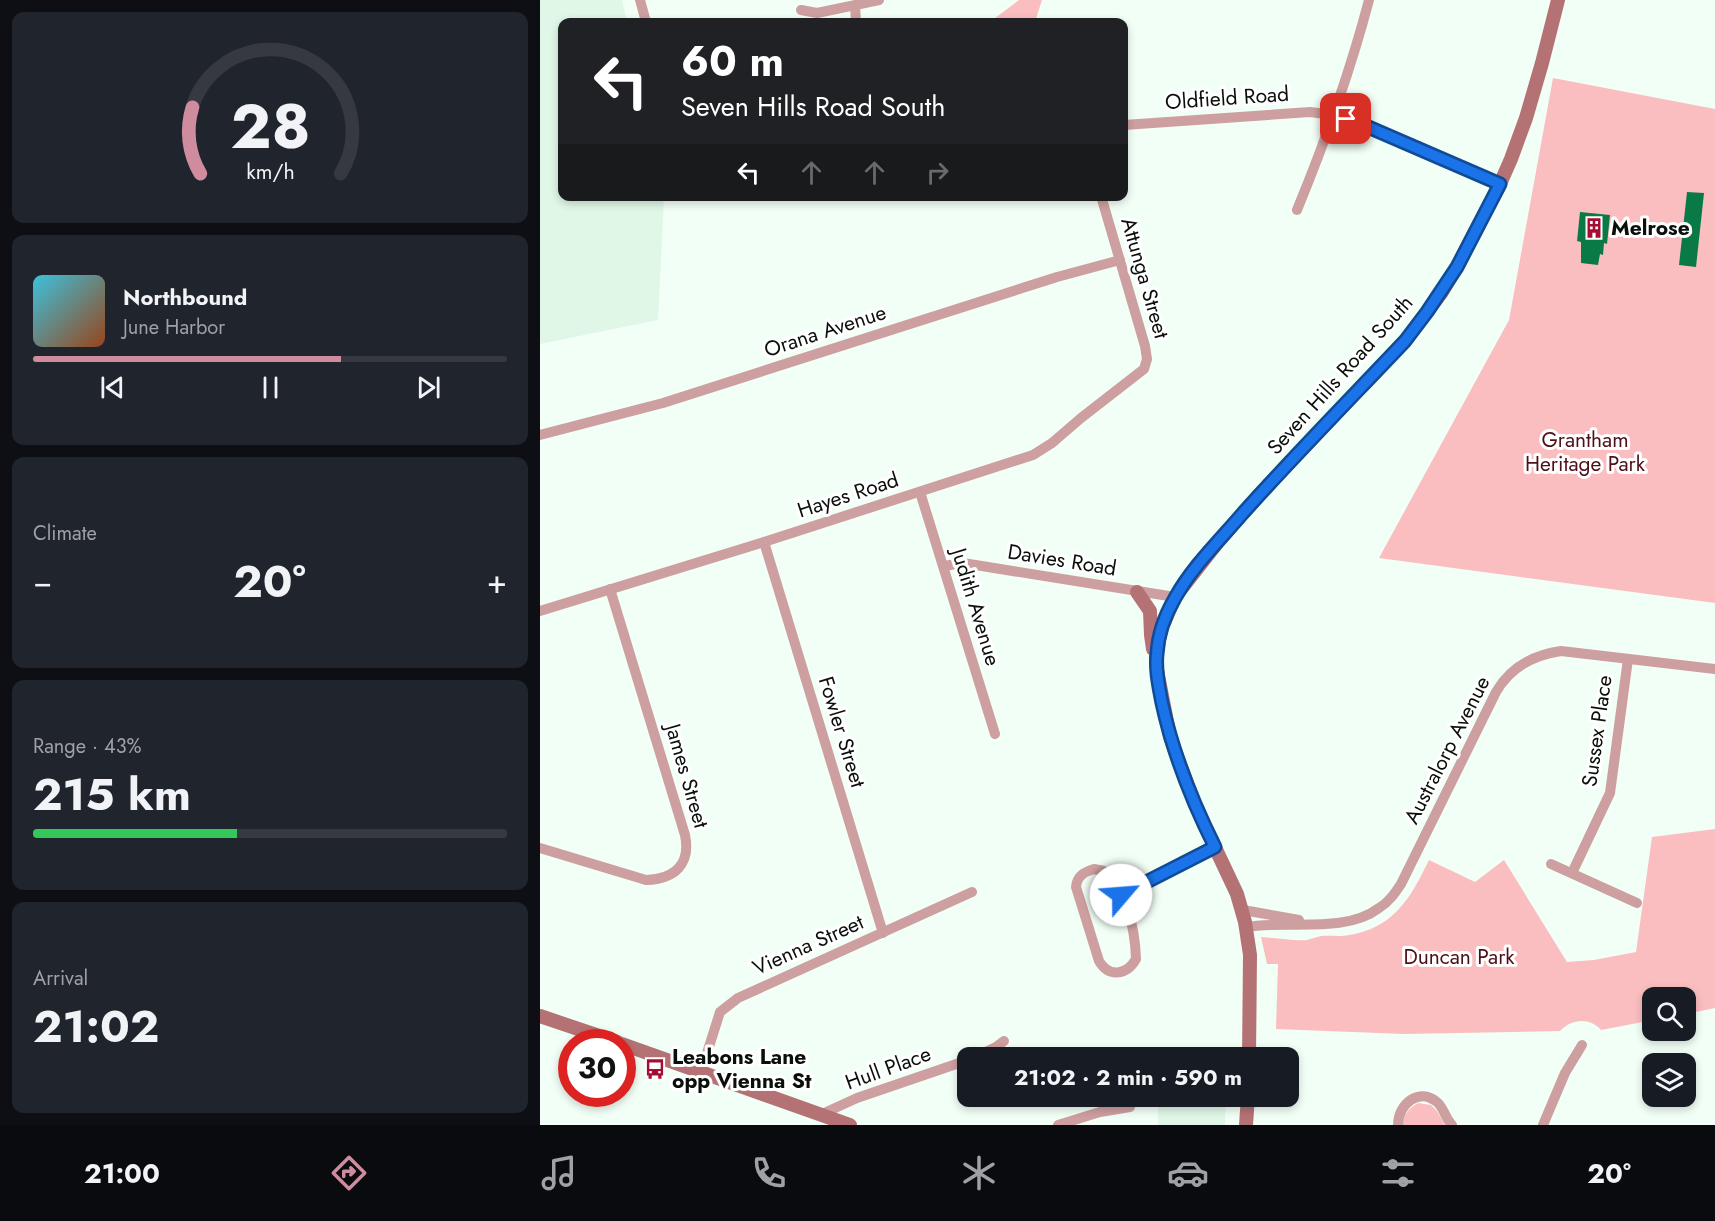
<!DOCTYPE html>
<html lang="en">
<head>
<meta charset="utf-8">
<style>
	body { margin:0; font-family:Jost,sans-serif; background:#20242c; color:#f1f3f6; height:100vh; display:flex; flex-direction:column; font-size:22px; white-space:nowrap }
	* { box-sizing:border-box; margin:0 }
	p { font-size:20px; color:#9ea1a6 }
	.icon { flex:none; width:33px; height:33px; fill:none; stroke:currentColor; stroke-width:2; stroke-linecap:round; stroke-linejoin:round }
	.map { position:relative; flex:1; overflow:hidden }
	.side { display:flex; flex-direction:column; gap:12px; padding:12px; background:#0d0f14; width:540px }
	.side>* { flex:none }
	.hud { position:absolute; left:18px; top:18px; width:570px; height:183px; border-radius:12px; box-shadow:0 3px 9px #0003; background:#202124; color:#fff; overflow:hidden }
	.buttons { position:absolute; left:1102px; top:987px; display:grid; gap:12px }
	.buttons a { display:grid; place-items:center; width:54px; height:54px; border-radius:12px; background:#171b24; box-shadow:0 3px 9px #0003; font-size:30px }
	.speed { position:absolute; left:18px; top:1029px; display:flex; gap:12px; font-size:30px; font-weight:700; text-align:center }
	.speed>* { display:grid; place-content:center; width:78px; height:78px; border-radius:50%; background:#171b24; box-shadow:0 3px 9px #0003; line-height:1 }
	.speed .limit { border:9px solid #d22; background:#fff; color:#111 }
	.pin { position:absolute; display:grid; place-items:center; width:51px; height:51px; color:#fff; margin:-26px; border-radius:12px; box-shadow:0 3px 9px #0006 }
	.me { position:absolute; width:66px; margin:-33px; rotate:63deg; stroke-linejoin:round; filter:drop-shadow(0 0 4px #0008) }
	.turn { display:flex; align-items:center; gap:21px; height:126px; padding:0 24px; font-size:27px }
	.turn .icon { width:78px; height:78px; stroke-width:2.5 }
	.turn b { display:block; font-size:42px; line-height:51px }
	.lanes { display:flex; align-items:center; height:57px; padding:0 24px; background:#0003; justify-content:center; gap:30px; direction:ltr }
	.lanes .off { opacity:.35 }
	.big { font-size:45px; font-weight:700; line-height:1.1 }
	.side .card { flex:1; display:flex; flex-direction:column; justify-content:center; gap:9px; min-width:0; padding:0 21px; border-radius:12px; background:#20242c }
	.side .dial { align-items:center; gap:0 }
	.dial svg { height:156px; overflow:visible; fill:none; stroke:#363941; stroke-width:7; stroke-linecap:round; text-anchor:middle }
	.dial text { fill:#f1f3f6; stroke:none }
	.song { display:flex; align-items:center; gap:18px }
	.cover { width:72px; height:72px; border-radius:9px; background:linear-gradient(135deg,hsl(190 70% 55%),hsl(20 70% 35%)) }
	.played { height:6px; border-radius:3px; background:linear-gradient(90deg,#cf8c9e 65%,#363941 65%) }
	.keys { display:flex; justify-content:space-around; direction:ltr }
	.heat { display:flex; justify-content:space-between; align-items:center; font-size:33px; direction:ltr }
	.charge { height:9px; border-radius:4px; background:linear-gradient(90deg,#34c759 43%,#363941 0) }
	.trip { position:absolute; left:417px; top:1047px; width:342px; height:60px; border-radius:12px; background:#171b24; box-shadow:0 3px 9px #0003; font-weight:700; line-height:60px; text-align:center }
	.dock { display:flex; height:96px; justify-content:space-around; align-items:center; background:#090b0e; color:#9ea1a6 }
	.dock .icon { width:42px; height:42px }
	.dock .active { color:#cf8c9e }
	.dock b { font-size:27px; color:#f1f3f6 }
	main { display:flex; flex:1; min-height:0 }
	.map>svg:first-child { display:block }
</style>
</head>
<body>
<main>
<section class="side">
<div class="card dial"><svg viewBox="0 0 100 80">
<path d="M14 69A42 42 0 1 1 86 69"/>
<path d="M14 69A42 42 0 0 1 10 35" stroke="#cf8c9e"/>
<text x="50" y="56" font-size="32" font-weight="700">28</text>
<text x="50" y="72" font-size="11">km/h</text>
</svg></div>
<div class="card">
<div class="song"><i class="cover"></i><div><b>Northbound</b><p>June Harbor</p></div></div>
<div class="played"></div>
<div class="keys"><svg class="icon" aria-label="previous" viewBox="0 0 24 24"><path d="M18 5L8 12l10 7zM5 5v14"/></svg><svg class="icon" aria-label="pause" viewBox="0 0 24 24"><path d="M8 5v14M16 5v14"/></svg><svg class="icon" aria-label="next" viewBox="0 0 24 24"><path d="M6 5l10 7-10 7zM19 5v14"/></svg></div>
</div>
<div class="card"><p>Climate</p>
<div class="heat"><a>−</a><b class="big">20°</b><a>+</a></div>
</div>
<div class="card"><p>Range · 43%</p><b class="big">215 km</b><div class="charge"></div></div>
<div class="card"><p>Arrival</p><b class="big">21:02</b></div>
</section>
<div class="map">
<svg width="1175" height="1125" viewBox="0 0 1175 1125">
	<rect width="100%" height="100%" fill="#f2fff6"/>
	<g fill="#e0f7e7">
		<polygon points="0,0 82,0 87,22 22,22 22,196 124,197 118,320 0,344"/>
		<polygon points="618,1097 686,1097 685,1125 618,1125"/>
	</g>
	<g fill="#fbbec0">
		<polygon points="479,0 502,0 495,22 450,22"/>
		<polygon points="1013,78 1175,109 1175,603 839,558 969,320"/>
		<path d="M1175 829V1008L1146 1014V998H1113V1020L1061 1030C1050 1017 1031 1019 1020 1031L864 1034 736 1029 738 964H727L721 937C736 938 753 941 767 940 772 939 776 937 781 936 790 935 799 937 809 935 854 928 871 897 889 860L935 882 964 860 1027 962 1054 960 1096 952 1112 837Z"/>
		<path d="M878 1103 891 1105 897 1111 905 1125H862C863 1115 869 1108 878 1103Z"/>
	</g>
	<g fill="#097a46">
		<polygon points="1147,192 1164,193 1156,267 1139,265"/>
		<polygon points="1040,212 1070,215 1067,244 1064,243 1063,255 1060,254 1058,265 1041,263 1041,242 1037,241"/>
	</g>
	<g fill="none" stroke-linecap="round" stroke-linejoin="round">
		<g stroke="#ce9fa0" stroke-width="10">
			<polyline points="100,0 106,22"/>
			<polyline points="315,6 316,22"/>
			<polyline points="261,10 277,13 339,0"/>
			<polyline points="584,125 770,112 793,115 820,123 960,184"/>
			<path d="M757 210C785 142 810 72 829 0"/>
			<polyline points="0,435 123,403 517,277 580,260"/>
			<polyline points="380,492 455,734"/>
			<polyline points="224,542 343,933"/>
			<polyline points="404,566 423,563 635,597"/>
			<polyline points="0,611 224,542 493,455 512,443 541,418 604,369 607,359 605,346 561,196"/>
			<path d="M0 848 106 880C135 879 151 864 145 835L70 589"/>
			<polyline points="1011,864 1097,903"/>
			<path d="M554 869 564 871C587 891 595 929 596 959 587 975 569 978 559 961L536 887C537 876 544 872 554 869Z"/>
			<polyline points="1032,873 1070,793 1088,659"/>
			<polyline points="581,895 675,847"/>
			<polyline points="703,910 759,920"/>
			<path d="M706 927C747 920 805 934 839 908 849 902 855 893 861 884L956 692C970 668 993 655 1021 651L1175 669"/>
			<polyline points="433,1058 456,1047 464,1041"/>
			<polyline points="161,1072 180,1012 198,998 432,892"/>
			<polyline points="282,1114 317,1098 428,1060"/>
			<polyline points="518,1125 560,1112 590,1107"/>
			<path d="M858 1125C858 1104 879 1087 897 1102 904 1108 905 1118 912 1125"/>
			<polyline points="1003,1125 1025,1073 1042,1045"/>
		</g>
		<g stroke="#b57275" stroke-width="14">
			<polyline points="597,592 610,611 611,635 613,649"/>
			<polyline points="0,1016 77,1042"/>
			<polyline points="82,1044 310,1125"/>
			<polyline points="709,1058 710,955 705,922 697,894 656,807 630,737 617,670 616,656 621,630 635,597 678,542 717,497 865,341 902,292 917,267 960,184 971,159 986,118 1002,63 1018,0"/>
			<polyline points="706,1125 708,1096"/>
		</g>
	</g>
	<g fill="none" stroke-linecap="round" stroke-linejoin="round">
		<g stroke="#114b97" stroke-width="15">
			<path id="route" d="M581 895 675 847C652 801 633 754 622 703 619 687 615 670 617 654 618 634 625 615 635 598 652 567 680 540 703 513 755 455 811 398 865 341L887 312 917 267 960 184 819 123 806 119"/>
		</g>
		<use href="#route" stroke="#1a73e8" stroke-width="10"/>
	</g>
	<defs>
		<g id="building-bare" transform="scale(1.62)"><path d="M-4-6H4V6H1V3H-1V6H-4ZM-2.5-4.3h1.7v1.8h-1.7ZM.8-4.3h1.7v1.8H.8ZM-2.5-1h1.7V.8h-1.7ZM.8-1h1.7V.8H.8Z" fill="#a60d33" stroke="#fff" stroke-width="2.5" paint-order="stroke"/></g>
		<g id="bus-bare" transform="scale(1.62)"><path d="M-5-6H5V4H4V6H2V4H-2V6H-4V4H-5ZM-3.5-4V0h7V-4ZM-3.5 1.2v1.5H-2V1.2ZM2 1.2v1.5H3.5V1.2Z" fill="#a60d33" stroke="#fff" stroke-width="2.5" paint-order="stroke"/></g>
	</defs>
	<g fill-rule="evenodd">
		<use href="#building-bare" x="1054" y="228"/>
		<use href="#bus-bare" x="115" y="1069"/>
	</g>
	<g text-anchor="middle" stroke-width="6" stroke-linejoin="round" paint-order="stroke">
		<g font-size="21" fill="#0a0f0b" stroke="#fff">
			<text transform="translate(687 98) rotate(-4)" y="7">Oldfield Road</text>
			<text transform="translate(605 278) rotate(74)" y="7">Attunga Street</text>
			<text transform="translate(285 331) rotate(-18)" y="7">Orana Avenue</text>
			<text transform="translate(800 375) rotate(-48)" y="7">Seven Hills Road South</text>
			<text transform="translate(308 495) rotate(-18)" y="7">Hayes Road</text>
			<text transform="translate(522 560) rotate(9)" y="7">Davies Road</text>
			<text transform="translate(436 607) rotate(73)" y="7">Judith Avenue</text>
			<text transform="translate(1057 731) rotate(-82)" y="7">Sussex Place</text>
			<text transform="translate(302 732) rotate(73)" y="7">Fowler Street</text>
			<text transform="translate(907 750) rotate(-63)" y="7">Australorp Avenue</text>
			<text transform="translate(147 776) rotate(74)" y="7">James Street</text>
			<text transform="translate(268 945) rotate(-24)" y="7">Vienna Street</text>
			<text transform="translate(348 1068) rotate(-20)" y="7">Hull Place</text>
		</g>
		<g font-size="21" font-weight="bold" fill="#0a0f0b" stroke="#fff" text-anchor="start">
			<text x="1071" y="235">Melrose</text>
			<text x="132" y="1064">Leabons Lane<tspan x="132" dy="24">opp Vienna St</tspan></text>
		</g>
		<g font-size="21" fill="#4d0f18" stroke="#fff">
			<text x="1045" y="447">Grantham<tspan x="1045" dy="24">Heritage Park</tspan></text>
			<text x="919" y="964">Duncan Park</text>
		</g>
	</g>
</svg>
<div class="buttons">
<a><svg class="icon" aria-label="search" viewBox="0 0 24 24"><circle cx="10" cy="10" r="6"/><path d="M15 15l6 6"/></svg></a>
<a><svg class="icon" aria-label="layers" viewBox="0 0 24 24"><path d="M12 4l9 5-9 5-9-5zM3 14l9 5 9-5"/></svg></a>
</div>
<div class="speed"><div class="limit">30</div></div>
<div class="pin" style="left:806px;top:119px;background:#d93025"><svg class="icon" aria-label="arrive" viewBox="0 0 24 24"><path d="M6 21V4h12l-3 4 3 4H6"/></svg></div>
<svg class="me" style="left:581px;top:895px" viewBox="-20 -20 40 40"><circle r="19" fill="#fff"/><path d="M0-13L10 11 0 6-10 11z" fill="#1a73e8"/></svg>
<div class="trip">21:02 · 2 min · 590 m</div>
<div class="hud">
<div class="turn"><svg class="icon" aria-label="left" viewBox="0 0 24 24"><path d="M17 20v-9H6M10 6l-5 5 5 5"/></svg><div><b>60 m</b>Seven Hills Road South</div></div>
<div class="lanes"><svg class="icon" aria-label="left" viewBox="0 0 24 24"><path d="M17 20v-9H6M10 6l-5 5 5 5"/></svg><svg class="icon off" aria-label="ahead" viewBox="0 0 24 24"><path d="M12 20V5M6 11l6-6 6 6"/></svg><svg class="icon off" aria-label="ahead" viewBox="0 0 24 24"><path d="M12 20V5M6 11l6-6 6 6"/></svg><svg class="icon off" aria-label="right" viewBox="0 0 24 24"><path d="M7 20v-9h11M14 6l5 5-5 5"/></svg></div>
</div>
</div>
</main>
<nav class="dock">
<b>21:00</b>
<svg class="icon active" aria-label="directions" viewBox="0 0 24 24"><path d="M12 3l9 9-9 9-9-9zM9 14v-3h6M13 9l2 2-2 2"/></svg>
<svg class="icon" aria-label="music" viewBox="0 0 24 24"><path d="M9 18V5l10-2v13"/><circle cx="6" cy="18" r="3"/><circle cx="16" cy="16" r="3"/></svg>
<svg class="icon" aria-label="phone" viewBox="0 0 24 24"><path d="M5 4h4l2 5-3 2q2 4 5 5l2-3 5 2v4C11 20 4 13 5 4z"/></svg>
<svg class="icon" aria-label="climate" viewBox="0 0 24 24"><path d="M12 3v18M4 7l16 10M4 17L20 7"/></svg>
<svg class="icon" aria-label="car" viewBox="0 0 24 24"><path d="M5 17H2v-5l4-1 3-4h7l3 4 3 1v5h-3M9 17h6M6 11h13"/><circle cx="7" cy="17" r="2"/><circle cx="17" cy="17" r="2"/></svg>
<svg class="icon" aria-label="filters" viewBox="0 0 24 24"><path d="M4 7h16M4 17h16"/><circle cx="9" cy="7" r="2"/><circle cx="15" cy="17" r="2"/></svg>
<b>20°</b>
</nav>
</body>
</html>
